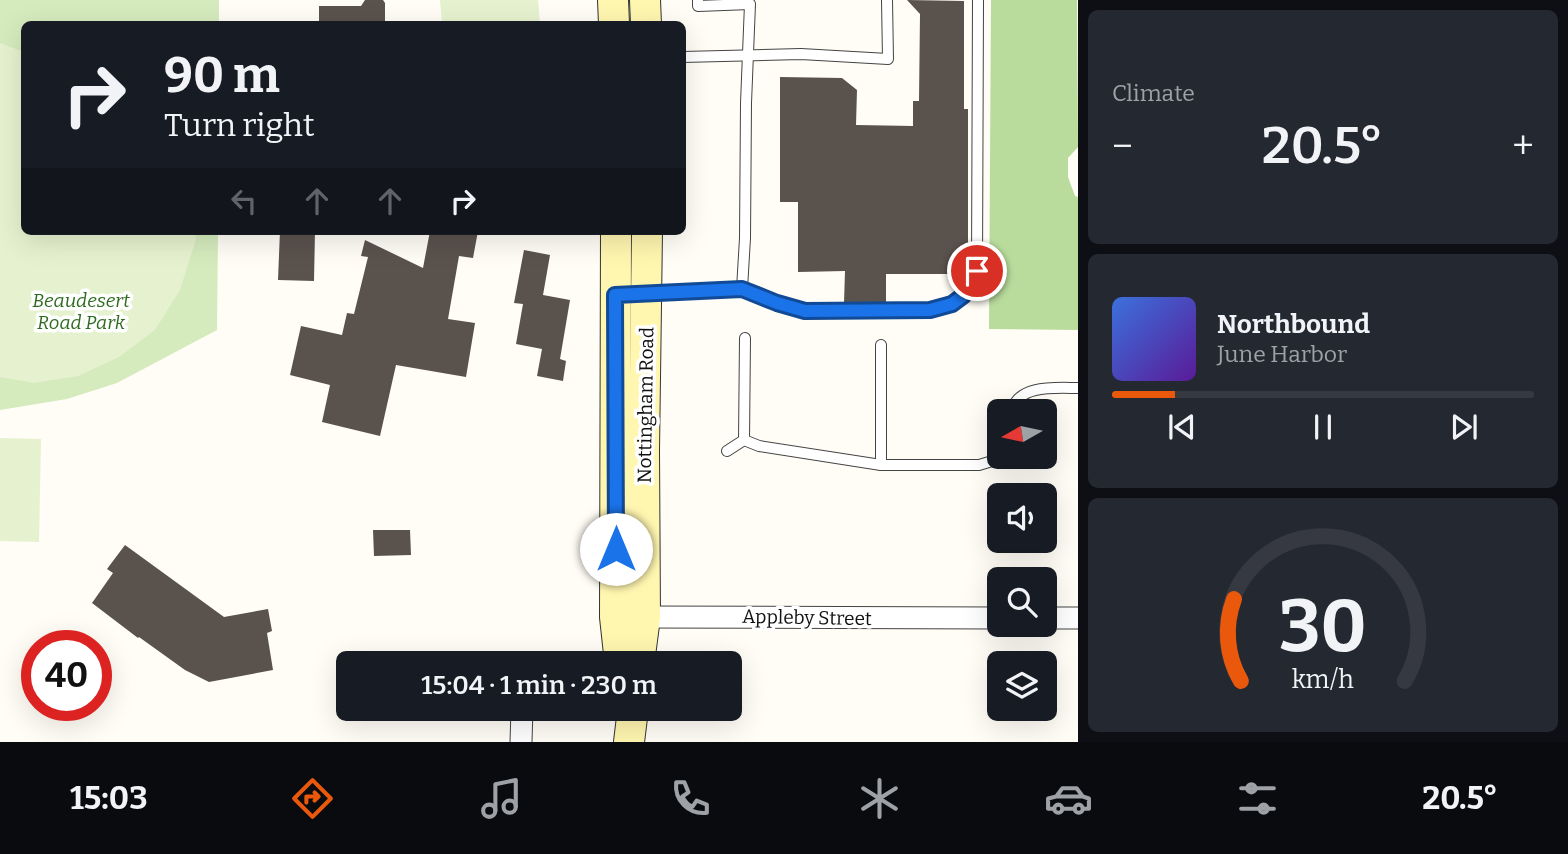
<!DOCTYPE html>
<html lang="en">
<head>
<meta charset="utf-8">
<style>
	body { margin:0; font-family:Bitter,serif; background:#242831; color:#f1f3f6; height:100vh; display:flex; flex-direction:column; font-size:26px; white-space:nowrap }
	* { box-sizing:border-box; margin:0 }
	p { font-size:23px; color:#9ea1a6 }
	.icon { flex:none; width:38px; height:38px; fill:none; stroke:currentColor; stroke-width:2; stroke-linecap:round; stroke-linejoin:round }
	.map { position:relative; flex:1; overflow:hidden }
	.sheet { display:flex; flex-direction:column; gap:10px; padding:10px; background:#0d0f14; width:490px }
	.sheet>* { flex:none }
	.top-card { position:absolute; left:21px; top:21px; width:665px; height:214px; border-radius:10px; box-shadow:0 7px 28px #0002; background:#171b24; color:#f1f3f6; overflow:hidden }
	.needle { width:46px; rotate:261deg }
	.controls { position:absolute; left:987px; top:399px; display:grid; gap:14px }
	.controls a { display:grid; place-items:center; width:70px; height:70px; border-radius:10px; background:#171b24; box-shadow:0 7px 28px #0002; font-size:35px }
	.speed { position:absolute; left:21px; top:630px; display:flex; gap:14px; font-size:35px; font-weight:700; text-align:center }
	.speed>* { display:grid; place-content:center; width:91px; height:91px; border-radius:50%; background:#171b24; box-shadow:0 7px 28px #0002; line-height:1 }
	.speed .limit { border:10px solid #d22; background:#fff; color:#111 }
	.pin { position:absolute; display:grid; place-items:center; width:60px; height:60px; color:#fff; margin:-30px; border:4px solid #fff; border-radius:50%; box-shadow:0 2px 7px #0007 }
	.me { position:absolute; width:77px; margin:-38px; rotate:0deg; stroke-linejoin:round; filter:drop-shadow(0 0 5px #0008) }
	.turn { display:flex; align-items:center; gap:24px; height:147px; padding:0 28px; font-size:32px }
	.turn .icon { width:91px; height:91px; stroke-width:2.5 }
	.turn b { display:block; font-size:49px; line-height:60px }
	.lanes { display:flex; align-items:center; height:66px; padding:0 28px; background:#0003; justify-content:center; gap:35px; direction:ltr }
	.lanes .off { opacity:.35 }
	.big { font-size:52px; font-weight:600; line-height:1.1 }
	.sheet .tile { flex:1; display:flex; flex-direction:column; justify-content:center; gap:10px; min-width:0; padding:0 24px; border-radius:10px; background:#242831 }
	.sheet .dial { align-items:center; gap:0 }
	.dial svg { height:182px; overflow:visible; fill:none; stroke:#363941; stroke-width:7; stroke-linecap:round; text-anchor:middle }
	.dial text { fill:#f1f3f6; stroke:none }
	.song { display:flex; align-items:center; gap:21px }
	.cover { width:84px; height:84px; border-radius:10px; background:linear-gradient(135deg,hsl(220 70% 55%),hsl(270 70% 35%)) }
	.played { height:7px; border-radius:4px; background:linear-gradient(90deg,#ea580c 15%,#363941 15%) }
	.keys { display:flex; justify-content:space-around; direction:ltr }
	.heat { display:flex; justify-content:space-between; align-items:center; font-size:38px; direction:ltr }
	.trip { position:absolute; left:336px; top:651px; width:406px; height:70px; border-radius:10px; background:#171b24; box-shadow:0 7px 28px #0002; font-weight:600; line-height:70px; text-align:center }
	.dock { display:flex; height:112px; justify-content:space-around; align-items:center; background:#090b0e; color:#9ea1a6 }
	.dock .icon { width:49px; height:49px }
	.dock .active { color:#ea580c }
	.dock b { font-size:32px; color:#f1f3f6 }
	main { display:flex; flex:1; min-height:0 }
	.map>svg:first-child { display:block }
</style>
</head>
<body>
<main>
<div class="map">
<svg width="1078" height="742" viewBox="0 0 1078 742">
	<rect width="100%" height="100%" fill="#fffdf5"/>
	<polygon fill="#d5ebbd" points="0,0 219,0 219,24 24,24 24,231 218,231 217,330 117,383 67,399 0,410"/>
	<polygon fill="#b9dc9c" points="991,0 1077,0 1078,147 1068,158 1068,177 1075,196 1078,197 1078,330 989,329"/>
	<g fill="#e6f2cf">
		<polygon points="440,0 538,0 540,24 442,24"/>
		<polygon points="0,43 24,52 24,231 195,231 196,239 180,290 155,330 119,357 78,376 34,383 0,377"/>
		<polygon points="0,438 41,439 39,542 0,541"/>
	</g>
	<g fill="#5a524d">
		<polygon points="365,0 383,0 385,3 385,24 319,24 319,6 361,6"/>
		<polygon points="907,0 964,1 964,109 968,109 968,271 966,274 886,274 886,302 844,303 845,271 798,272 798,202 780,202 780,77 842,78 857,90 856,125 913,126 913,101 919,101 920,14"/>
		<polygon points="280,231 315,231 314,281 278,280"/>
		<polygon points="430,231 478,231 473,258 459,256 448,319 475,323 466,377 396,365 380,436 322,422 330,385 290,375 301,326 342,335 347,313 354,314 368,257 361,256 365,240 423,268"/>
		<polygon points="524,250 550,255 543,295 570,300 560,359 566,361 563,381 537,376 542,349 516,344 523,304 514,303"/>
		<polygon points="373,530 410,530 411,555 374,556"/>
		<polygon points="125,545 224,617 268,609 272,631 267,633 273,670 209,682 185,670 139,637 138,638 92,603 113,573 107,569"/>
	</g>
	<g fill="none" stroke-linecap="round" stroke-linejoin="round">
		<g stroke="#444" stroke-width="12">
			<g id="lane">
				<polyline points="698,0 698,6 750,4 746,103 745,238 742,289"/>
				<polyline points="682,57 801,54 888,59 887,0"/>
				<polyline points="650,293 742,289 777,303 805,311 930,310 952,304 964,295 977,271 978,0"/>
				<path d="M1012 411C1018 384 1056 388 1078 388"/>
				<polyline points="744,440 745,338"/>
				<polyline points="727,451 744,440 759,446 881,465 979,465 999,459 1001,457"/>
				<polyline points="881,465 881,345"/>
			</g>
		</g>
		<g stroke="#444" stroke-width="23">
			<g id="street">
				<polyline points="634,617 999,618"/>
				<polyline points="1045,618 1078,618"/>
				<polyline points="521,742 522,709"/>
			</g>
		</g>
		<g stroke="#333" stroke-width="32">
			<g id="secondary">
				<polyline points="613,0 614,24"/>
				<polyline points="645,0 646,24"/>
				<polyline points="616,231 615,617 620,663"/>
				<polyline points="639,663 645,617 644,451 647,231"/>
				<polyline points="629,742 633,709"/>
			</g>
		</g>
		<use href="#lane" stroke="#fff" stroke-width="10"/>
		<use href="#street" stroke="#fff" stroke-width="21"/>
		<use href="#secondary" stroke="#fff6b0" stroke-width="30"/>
	</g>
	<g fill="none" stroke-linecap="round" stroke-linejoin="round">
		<g stroke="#114b97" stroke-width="18">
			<polyline id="route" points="616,549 615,295 742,289 777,303 805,311 930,310 952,304 964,295 977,271"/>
		</g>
		<use href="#route" stroke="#1a73e8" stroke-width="12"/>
	</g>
	<g text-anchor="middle" stroke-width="7" stroke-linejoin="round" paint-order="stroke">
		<g font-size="19" font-style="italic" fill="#2f6b1f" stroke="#fff">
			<text x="81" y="307">Beaudesert<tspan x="81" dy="22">Road Park</tspan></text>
		</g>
		<g font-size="19" fill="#111" stroke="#fff">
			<text transform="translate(645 405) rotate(-89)" y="7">Nottingham Road</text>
			<text transform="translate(807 617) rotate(1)" y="7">Appleby Street</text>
		</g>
	</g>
</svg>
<div class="controls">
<a><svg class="needle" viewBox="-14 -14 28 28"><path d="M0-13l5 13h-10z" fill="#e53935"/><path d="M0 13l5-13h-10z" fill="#9ea1a6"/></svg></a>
<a><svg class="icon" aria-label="sound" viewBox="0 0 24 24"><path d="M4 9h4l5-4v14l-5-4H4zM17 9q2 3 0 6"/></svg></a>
<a><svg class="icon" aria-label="search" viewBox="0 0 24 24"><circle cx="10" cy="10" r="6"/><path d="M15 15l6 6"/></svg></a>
<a><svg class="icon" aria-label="layers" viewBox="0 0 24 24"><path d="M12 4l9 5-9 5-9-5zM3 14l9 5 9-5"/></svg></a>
</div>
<div class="speed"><div class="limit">40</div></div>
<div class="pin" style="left:977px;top:271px;background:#d93025"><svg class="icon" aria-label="arrive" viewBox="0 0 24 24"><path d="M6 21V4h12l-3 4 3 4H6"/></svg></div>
<svg class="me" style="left:616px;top:549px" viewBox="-20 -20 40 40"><circle r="19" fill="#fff"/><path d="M0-13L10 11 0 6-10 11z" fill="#1a73e8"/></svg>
<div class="trip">15:04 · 1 min · 230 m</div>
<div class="top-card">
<div class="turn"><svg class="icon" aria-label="right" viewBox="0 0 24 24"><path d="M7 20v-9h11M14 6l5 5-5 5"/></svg><div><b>90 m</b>Turn right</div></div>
<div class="lanes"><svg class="icon off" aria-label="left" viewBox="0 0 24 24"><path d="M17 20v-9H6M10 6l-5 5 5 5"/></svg><svg class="icon off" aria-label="ahead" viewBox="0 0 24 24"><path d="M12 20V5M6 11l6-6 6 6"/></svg><svg class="icon off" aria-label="ahead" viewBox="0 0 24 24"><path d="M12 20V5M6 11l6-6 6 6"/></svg><svg class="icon" aria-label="right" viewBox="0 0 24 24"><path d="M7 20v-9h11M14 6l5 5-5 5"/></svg></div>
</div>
</div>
<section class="sheet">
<div class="tile"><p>Climate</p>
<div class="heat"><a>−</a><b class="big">20.5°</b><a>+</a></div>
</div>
<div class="tile">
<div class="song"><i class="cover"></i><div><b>Northbound</b><p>June Harbor</p></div></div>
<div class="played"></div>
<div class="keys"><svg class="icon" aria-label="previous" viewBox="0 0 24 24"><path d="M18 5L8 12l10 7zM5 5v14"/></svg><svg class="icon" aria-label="pause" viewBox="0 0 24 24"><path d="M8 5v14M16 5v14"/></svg><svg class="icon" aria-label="next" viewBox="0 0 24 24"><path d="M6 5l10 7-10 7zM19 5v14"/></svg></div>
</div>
<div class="tile dial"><svg viewBox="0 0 100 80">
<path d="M14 69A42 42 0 1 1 86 69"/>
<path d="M14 69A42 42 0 0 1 11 33" stroke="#ea580c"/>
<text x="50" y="56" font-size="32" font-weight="700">30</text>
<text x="50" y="72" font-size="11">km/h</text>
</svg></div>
</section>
</main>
<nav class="dock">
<b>15:03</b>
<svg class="icon active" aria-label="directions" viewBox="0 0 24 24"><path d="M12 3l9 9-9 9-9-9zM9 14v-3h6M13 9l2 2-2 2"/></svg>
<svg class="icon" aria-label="music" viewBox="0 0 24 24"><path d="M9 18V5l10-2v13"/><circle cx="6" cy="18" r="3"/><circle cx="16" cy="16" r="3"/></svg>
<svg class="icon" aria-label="phone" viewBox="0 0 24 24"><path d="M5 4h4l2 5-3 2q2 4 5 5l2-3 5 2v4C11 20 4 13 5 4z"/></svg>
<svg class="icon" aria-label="climate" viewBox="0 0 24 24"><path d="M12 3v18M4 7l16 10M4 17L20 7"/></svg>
<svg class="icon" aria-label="car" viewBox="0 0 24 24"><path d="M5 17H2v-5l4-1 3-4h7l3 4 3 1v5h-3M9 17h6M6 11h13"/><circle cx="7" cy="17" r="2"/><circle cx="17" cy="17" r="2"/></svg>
<svg class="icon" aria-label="filters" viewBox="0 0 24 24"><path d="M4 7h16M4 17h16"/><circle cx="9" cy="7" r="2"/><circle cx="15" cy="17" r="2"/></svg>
<b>20.5°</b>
</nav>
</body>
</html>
